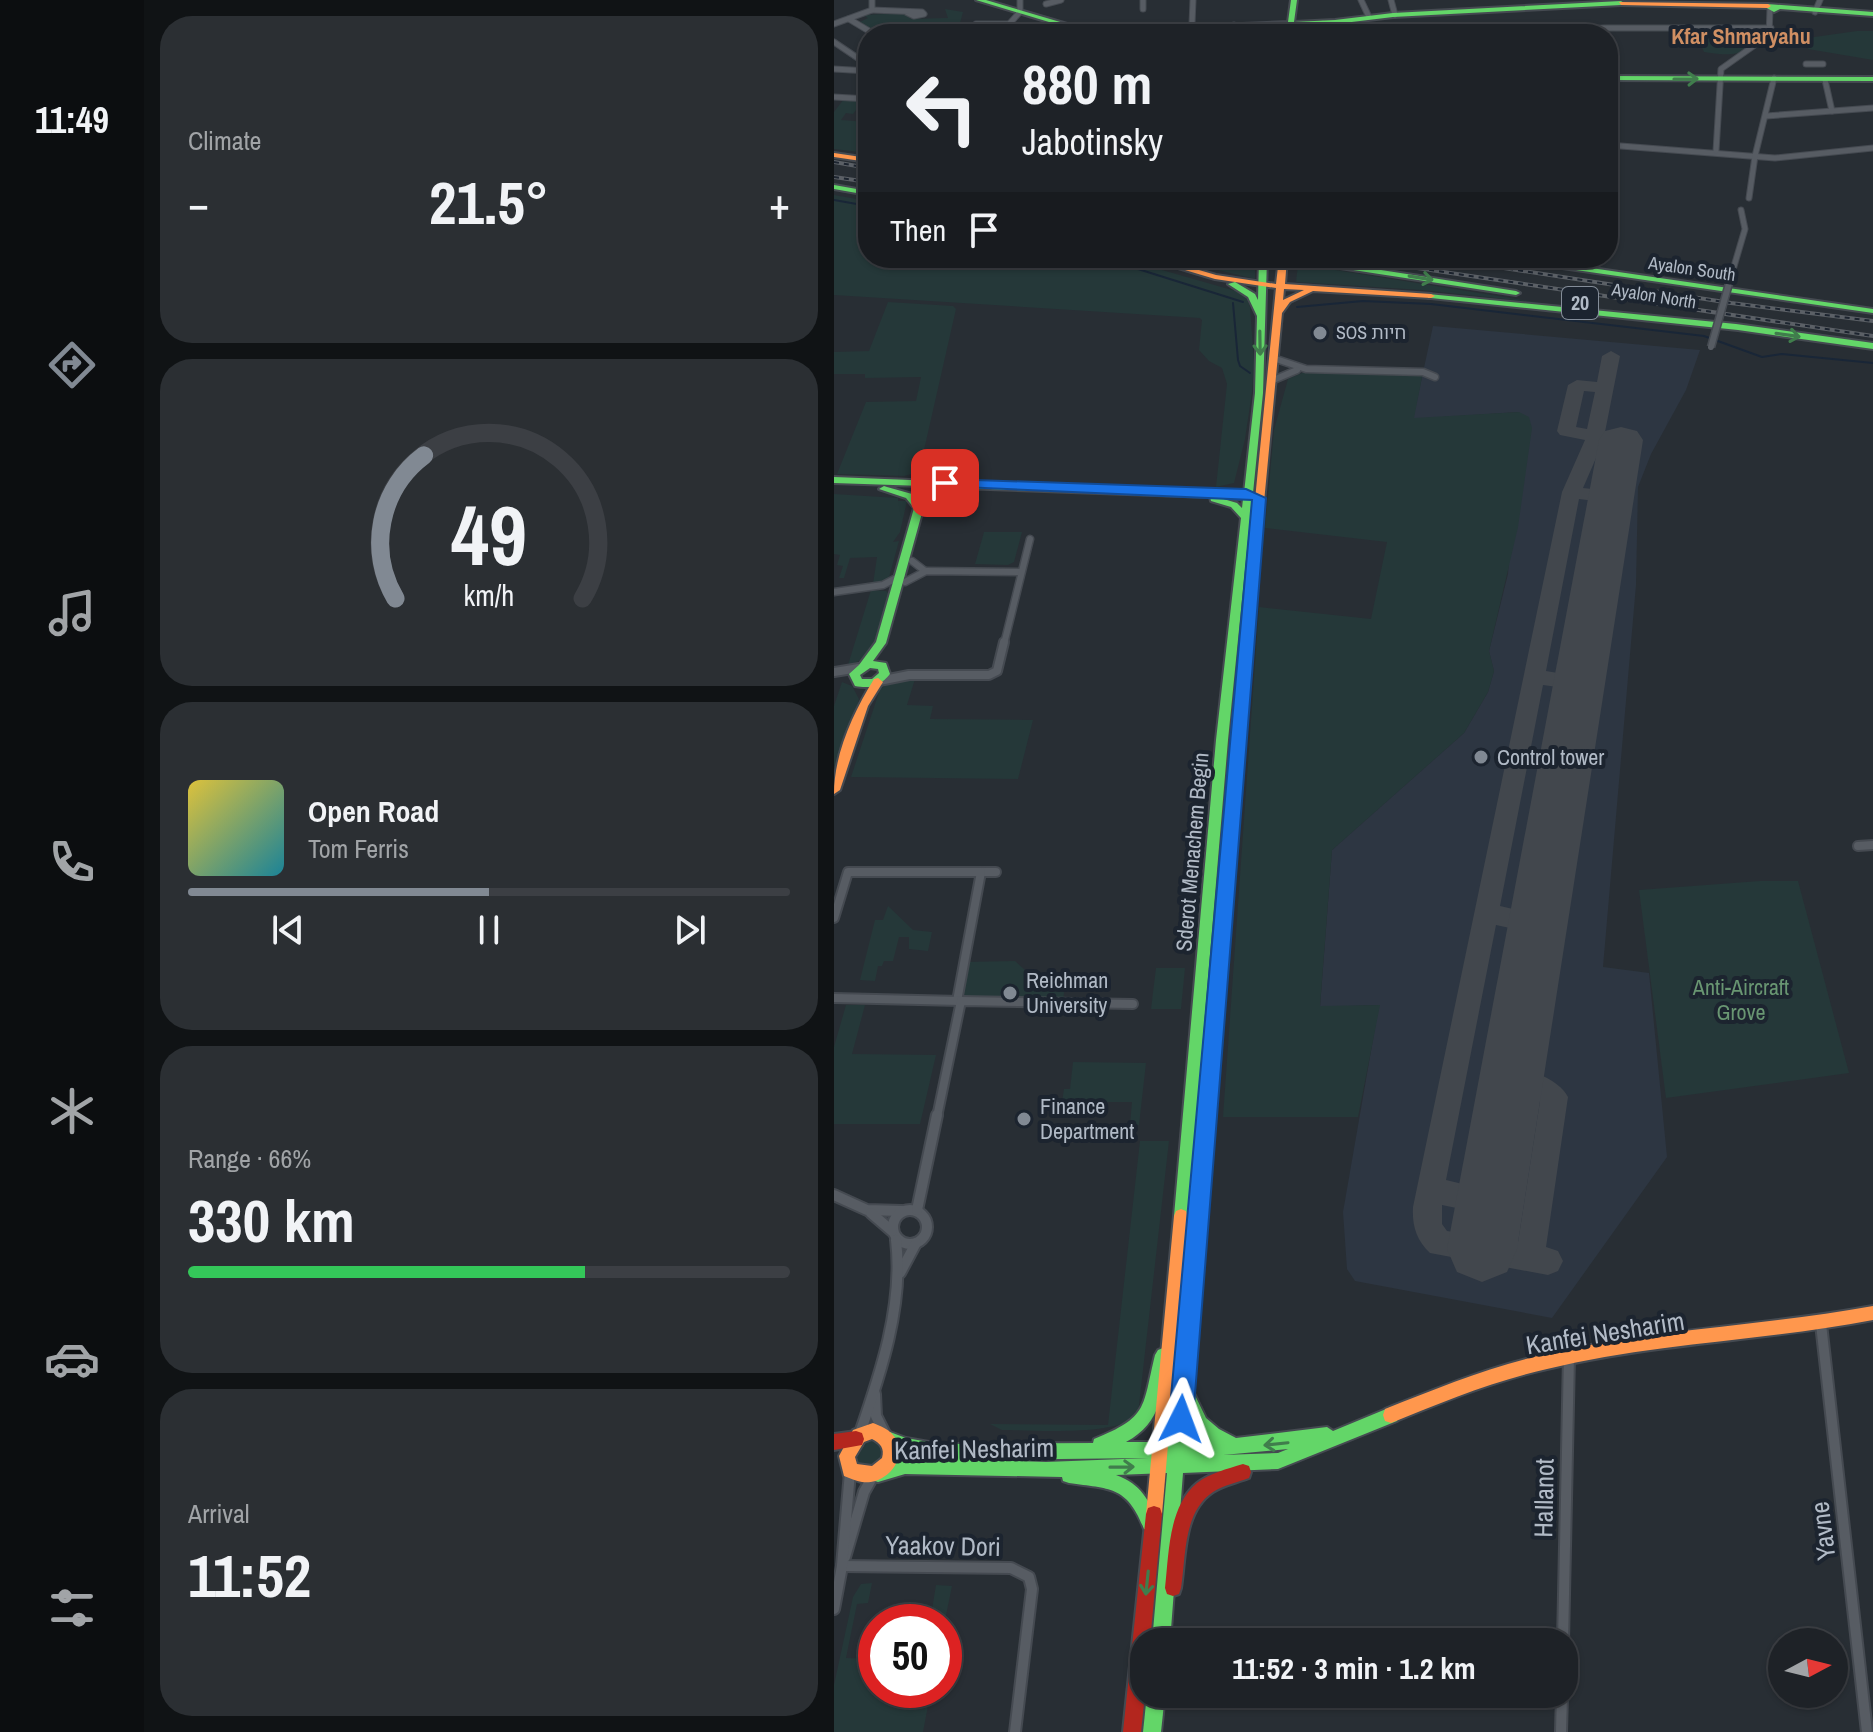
<!DOCTYPE html>
<html lang="en">
<head>
<meta charset="utf-8">
<style>
	body { margin:0; font-family:"Archivo Narrow","Noto Sans Hebrew",sans-serif; background:#2b2f33; color:#f1f3f6; height:100vh; display:flex; flex-direction:column; font-size:30px; white-space:nowrap }
	* { box-sizing:border-box; margin:0 }
	p { font-size:26px; color:#a1a4a7 }
	.icon { flex:none; width:44px; height:44px; fill:none; stroke:currentColor; stroke-width:2; stroke-linecap:round; stroke-linejoin:round }
	.map { position:relative; flex:1; overflow:hidden }
	.panel { display:flex; flex-direction:column; gap:16px; padding:16px; background:#101315; width:690px }
	.panel>* { flex:none }
	.top-card { position:absolute; left:24px; top:24px; width:760px; height:244px; border-radius:32px; box-shadow:0 2px 6px #0004,0 0 0 2px #3c3f44; background:#1e2227; color:#f1f3f6; overflow:hidden }
	.needle { width:52px; rotate:83deg }
	.controls { position:absolute; left:934px; top:1628px; display:grid; gap:16px }
	.controls a { display:grid; place-items:center; width:80px; height:80px; border-radius:50%; background:#1e2227; box-shadow:0 2px 6px #0004,0 0 0 2px #3c3f44; font-size:40px }
	.speed { position:absolute; left:24px; top:1604px; display:flex; gap:16px; font-size:40px; font-weight:700; text-align:center }
	.speed>* { display:grid; place-content:center; width:104px; height:104px; border-radius:50%; background:#1e2227; box-shadow:0 2px 6px #0004,0 0 0 2px #3c3f44; line-height:1 }
	.speed .limit { border:12px solid #d22; background:#fff; color:#111 }
	.pin { position:absolute; display:grid; place-items:center; width:68px; height:68px; color:#fff; margin:-34px; border-radius:16px; box-shadow:0 4px 12px #0006 }
	.me { position:absolute; width:88px; margin:-44px; rotate:3deg; stroke-linejoin:round; filter:drop-shadow(0 0 6px #0008) }
	.turn { display:flex; align-items:center; gap:28px; height:168px; padding:0 32px; font-size:36px }
	.turn .icon { width:104px; height:104px; stroke-width:2.5 }
	.turn b { display:block; font-size:56px; line-height:68px }
	.then { display:flex; align-items:center; height:76px; padding:0 32px; background:#0003; gap:16px; font-size:30px }
	.big { font-size:60px; font-weight:800; line-height:1.1 }
	.panel .card { flex:1; display:flex; flex-direction:column; justify-content:center; gap:12px; min-width:0; padding:0 28px; border-radius:32px; background:#2b2f33 }
	.panel .dial { align-items:center; gap:0 }
	.dial svg { height:208px; overflow:visible; fill:none; stroke:#3c3f44; stroke-width:7; stroke-linecap:round; text-anchor:middle }
	.dial text { fill:#f1f3f6; stroke:none }
	.song { display:flex; align-items:center; gap:24px }
	.cover { width:96px; height:96px; border-radius:12px; background:linear-gradient(135deg,hsl(50 70% 55%),hsl(190 70% 35%)) }
	.played { height:8px; border-radius:4px; background:linear-gradient(90deg,#818993 50%,#3c3f44 50%) }
	.keys { display:flex; justify-content:space-around; direction:ltr }
	.heat { display:flex; justify-content:space-between; align-items:center; font-size:44px; direction:ltr }
	.charge { height:12px; border-radius:6px; background:linear-gradient(90deg,#34c759 66%,#3c3f44 0) }
	.trip { position:absolute; left:296px; top:1628px; width:448px; height:80px; border-radius:32px; background:#1e2227; box-shadow:0 2px 6px #0004,0 0 0 2px #3c3f44; font-weight:800; line-height:80px; text-align:center }
	main { display:flex; flex:1; min-height:0 }
	.menu { display:flex; flex-direction:column; width:144px; justify-content:space-around; align-items:center; background:#0c0e10; color:#a1a4a7 }
	.menu .icon { width:56px; height:56px }
	.menu .selected { color:#818993 }
	.menu b { font-size:36px; color:#f1f3f6 }
	.map>svg:first-child { display:block }
</style>
</head>
<body>
<main>
<nav class="menu">
<b>11:49</b>
<svg class="icon selected" aria-label="directions" viewBox="0 0 24 24"><path d="M12 3l9 9-9 9-9-9zM9 14v-3h6M13 9l2 2-2 2"/></svg>
<svg class="icon" aria-label="music" viewBox="0 0 24 24"><path d="M9 18V5l10-2v13"/><circle cx="6" cy="18" r="3"/><circle cx="16" cy="16" r="3"/></svg>
<svg class="icon" aria-label="phone" viewBox="0 0 24 24"><path d="M5 4h4l2 5-3 2q2 4 5 5l2-3 5 2v4C11 20 4 13 5 4z"/></svg>
<svg class="icon" aria-label="climate" viewBox="0 0 24 24"><path d="M12 3v18M4 7l16 10M4 17L20 7"/></svg>
<svg class="icon" aria-label="car" viewBox="0 0 24 24"><path d="M5 17H2v-5l4-1 3-4h7l3 4 3 1v5h-3M9 17h6M6 11h13"/><circle cx="7" cy="17" r="2"/><circle cx="17" cy="17" r="2"/></svg>
<svg class="icon" aria-label="filters" viewBox="0 0 24 24"><path d="M4 7h16M4 17h16"/><circle cx="9" cy="7" r="2"/><circle cx="15" cy="17" r="2"/></svg>
</nav>
<section class="panel">
<div class="card"><p>Climate</p>
<div class="heat"><a>−</a><b class="big">21.5°</b><a>+</a></div>
</div>
<div class="card dial"><svg viewBox="0 0 100 80">
<path d="M14 69A42 42 0 1 1 86 69"/>
<path d="M14 69A42 42 0 0 1 25 14" stroke="#818993"/>
<text x="50" y="56" font-size="32" font-weight="700">49</text>
<text x="50" y="72" font-size="11">km/h</text>
</svg></div>
<div class="card">
<div class="song"><i class="cover"></i><div><b>Open Road</b><p>Tom Ferris</p></div></div>
<div class="played"></div>
<div class="keys"><svg class="icon" aria-label="previous" viewBox="0 0 24 24"><path d="M18 5L8 12l10 7zM5 5v14"/></svg><svg class="icon" aria-label="pause" viewBox="0 0 24 24"><path d="M8 5v14M16 5v14"/></svg><svg class="icon" aria-label="next" viewBox="0 0 24 24"><path d="M6 5l10 7-10 7zM19 5v14"/></svg></div>
</div>
<div class="card"><p>Range · 66%</p><b class="big">330 km</b><div class="charge"></div></div>
<div class="card"><p>Arrival</p><b class="big">11:52</b></div>
</section>
<div class="map">
<svg width="1039" height="1732" viewBox="0 0 1039 1732">
	<rect width="100%" height="100%" fill="#282e34"/>
	<polygon fill="#2d3642" points="599,326 866,350 852,390 817,454 804,487 802,585 769,967 815,973 833,1157 718,1318 521,1281 513,1269 509,1212 545,1005 486,1007 498,850 630,733 654,692 660,671 655,651 674,574 685,412 579,419"/>
	<g fill="#253839">
		<polygon points="111,9 129,12 123,34 43,34 26,22 34,18 29,15 70,13 77,19 114,18"/>
		<path d="M859 28H934L933 35C907 55 903 57 870 52Z"/>
		<polygon points="1023,31 1039,31 1039,60 974,49 976,42 959,40"/>
		<polygon points="10,99 29,100 19,114 12,113 7,120 34,122 34,153 0,149 0,112"/>
		<polygon points="0,195 34,201 34,258 286,258 405,292 414,300 416,307 420,363 418,392 411,439 400,483 382,487 393,384 388,368 375,361 365,350 368,320 366,318 0,295"/>
		<polygon points="334,258 421,258 421,279"/>
		<polygon points="464,264 708,303 588,290 462,282"/>
		<polygon points="54,302 119,306 122,309 85,472 70,476 3,474 32,402 82,401 87,377 31,378 31,374 0,374 0,352 35,351"/>
		<polygon points="473,371 589,372 580,418 685,412 695,417 698,428 684,527 655,651 660,671 654,692 630,733 498,850 486,1006 546,1005 524,1117 389,1117 425,607 537,619 553,542 431,528 440,430 454,379"/>
		<polygon points="0,494 64,498 64,501 73,501 66,532 59,542 65,541 54,581 39,584 43,557 16,558 10,578 5,578 9,566 3,565 6,555 0,554"/>
		<polygon points="150,532 188,532 180,562 174,565 141,564"/>
		<path d="M37 590 52 591 58 597C51 623 44 658 14 665Z"/>
		<polygon points="81,679 73,705 99,706 96,719 199,720 184,779 17,777 46,689 59,681"/>
		<polygon points="8,682 18,686 25,699 19,724 16,725 0,769 0,706"/>
		<polygon points="926,881 964,881 1015,1073 832,1098 805,890"/>
		<polygon points="54,906 79,930 98,932 94,951 75,949 75,937 65,937 59,961 50,961 48,966 44,966 41,981 26,980 41,920 49,920"/>
		<polygon points="181,961 200,978 218,978 217,991 230,992 229,1003 123,1001 130,962"/>
		<polygon points="322,968 351,968 347,1009 317,1009"/>
		<polygon points="12,1005 31,1005 18,1054 102,1055 86,1124 0,1124 0,1047"/>
		<polygon points="239,1062 312,1063 305,1125 296,1125 298,1102 228,1102 230,1089 236,1089"/>
		<path d="M306 1141H335L304 1414C287 1437 197 1430 168 1430L156 1424 274 1425Z"/>
		<polygon points="33,1438 43,1438 52,1449 46,1464 36,1469 22,1465 21,1450"/>
		<polygon points="38,1583 34,1603 23,1604 12,1658 42,1659 42,1690 97,1690 89,1732 0,1732 0,1685 19,1597 27,1584"/>
		<polygon points="102,1585 118,1586 110,1625 110,1622 96,1622"/>
	</g>
	<g fill="none" stroke-linecap="round" stroke-linejoin="round">
		<g stroke="#192637" stroke-width="2">
			<polyline points="0,200 34,206"/>
			<polyline points="269,258 409,302"/>
			<polyline points="399,303 404,360 406,366 416,373"/>
			<polyline points="463,307 529,301 597,304 870,336 928,357 948,354 1039,363"/>
		</g>
		<path fill="#42474d" fill-rule="evenodd" d="M777 351 786 356 771 432 793 436 796 440 787 445 769 442 749 488 777 491 787 497 777 503 745 499 712 671 753 678 756 683 753 688 745 690 709 685 666 906 713 917 716 924 713 931 704 934 662 925 612 1180 666 1193 670 1202 666 1211 656 1215 608 1205V1224L613 1231 684 1242 706 1101 668 1088 664 1080 668 1072C688 1065 724 1077 734 1097L712 1247 724 1251 729 1261 724 1271 714 1275 596 1253C582 1240 578 1225 579 1207L728 492 751 440 726 435 723 431 734 385 743 380 763 382 768 356ZM750 391 761 392 753 429 742 427Z"/>
		<polygon fill="#42474d" fill-rule="evenodd" points="787,427 803,431 809,440 683,1249 673,1272 648,1282 623,1272 613,1249 765,440 771,431"/>
		<g stroke="#454a51" stroke-width="7">
			<g id="street-far3">
				<polyline points="309,0 309,9"/>
				<polyline points="527,0 535,17"/>
				<polyline points="557,0 561,15"/>
				<polyline points="212,4 227,0"/>
				<polyline points="38,10 88,12 90,14 80,16 72,12"/>
				<polyline points="981,12 986,0"/>
				<polyline points="15,19 40,34"/>
				<polyline points="489,23 491,34"/>
				<polyline points="0,24 38,10 38,0"/>
				<polyline points="142,24 176,24"/>
				<polyline points="358,24 359,0"/>
				<polyline points="174,34 176,23 186,12 186,0"/>
				<polyline points="399,34 400,25"/>
				<polyline points="680,34 770,28 937,28"/>
				<polyline points="0,42 34,65"/>
				<polyline points="972,64 989,64"/>
				<polyline points="0,69 34,71"/>
				<polyline points="991,80 998,111"/>
				<polyline points="0,97 34,99"/>
				<polyline points="932,116 1039,108"/>
				<polyline points="774,145 941,158 1039,148"/>
				<polyline points="882,151 887,69 935,35 936,9"/>
				<polyline points="915,198 921,156 940,78"/>
				<polyline points="896,280 911,229 907,210"/>
			</g>
		</g>
		<g stroke="#454a51" stroke-width="9">
			<g id="street-far2">
				<polyline points="439,358 472,369 589,372 601,377"/>
				<polyline points="437,381 463,370"/>
				<polyline points="78,561 91,571"/>
				<polyline points="71,582 92,571 187,572"/>
				<polyline points="0,592 49,585 68,575"/>
				<polyline points="170,644 196,539"/>
			</g>
		</g>
		<g stroke="#454a51" stroke-width="12">
			<g id="street-far1">
				<polyline points="0,672 25,668"/>
				<polyline points="45,681 75,675 155,675 163,671 170,642"/>
				<polyline points="1024,846 1039,845"/>
				<polyline points="147,872 162,872"/>
				<polyline points="0,918 14,872 147,872 123,1001"/>
				<polyline points="0,998 127,1001"/>
				<polyline points="103,1117 127,1001 299,1004"/>
			</g>
		</g>
		<g stroke="#454a51" stroke-width="14">
			<g id="street">
				<polyline points="0,1195 33,1210 68,1211"/>
				<circle cx="76" cy="1227" r="17"/>
				<polyline points="83,1210 103,1115"/>
				<polyline points="37,1213 58,1231"/>
				<polyline points="66,1273 82,1243"/>
				<polyline points="987,1324 1033,1732"/>
				<polyline points="41,1394 42,1416 51,1434"/>
				<path d="M25 1436C46 1375 70 1305 62 1240"/>
				<polyline points="11,1557 30,1492 39,1476"/>
				<polyline points="8,1566 177,1568 195,1577 198,1589 181,1732"/>
				<polyline points="0,1609 8,1566 16,1472"/>
				<polyline points="729,1642 735,1356"/>
				<polyline points="727,1732 728,1694"/>
			</g>
		</g>
		<g stroke="#454a51" stroke-width="4">
			<g id="fast">
				<polygon points="142,0 152,0 250,29 264,30 454,22 457,0 463,0 460,22 501,20 559,13 787,1 790,3 787,5 559,17 501,24 459,26 458,34 452,34 453,26 264,34 248,32"/>
				<polygon points="933,4 1039,12 1039,16 946,9 940,12 931,7 930,6"/>
				<polygon points="774,76 1039,77 1039,81 774,80"/>
				<polygon points="0,185 34,191 34,195 0,189"/>
				<path d="M425 258H433L429 393 419 493 423 496 418 499 394 740 354 1216 352 1221 347 1223 342 1221 340 1216 382 740 407 518 397 507 377 501 376 497 99 487 94 491 90 508 105 495 136 488 141 491 139 493 111 499 95 513H88L52 643 39 661 52 663 56 674C46 686 37 689 21 686L15 674 25 665 42 642 80 508 72 498 45 489 50 486 53 487 78 494 83 499 89 486 0 483V477L410 493 421 393 423 316 414 297 394 284 401 282 421 294 424 300ZM386 498 409 499 408 508 403 503ZM36 668 44 669 45 673 38 679H28L26 675Z"/>
				<polygon points="450,258 470,258 682,291 686,293 682,295 454,260"/>
				<polygon points="669,258 689,258 1039,309 1039,313 673,260"/>
				<polygon points="594,294 902,324 1039,343 1039,349 904,330 597,298 594,298"/>
				<path d="M408 677 413 681 356 1385 372 1418 385 1429 402 1438 493 1427 499 1431 557 1407 563 1409 565 1415 563 1421 444 1469 349 1473 336 1642H318L333 1473 282 1475C307 1484 315 1500 324 1523L322 1529 316 1531 310 1529C293 1486 277 1489 235 1483L229 1481 228 1477 71 1474 44 1482 38 1480 36 1474 38 1468 71 1458 97 1459 72 1454 50 1446 48 1440 50 1434 56 1432 72 1438 106 1444 259 1443 260 1439C315 1417 308 1408 321 1355L324 1350 329 1348 334 1350 337 1355C327 1392 329 1422 292 1442H336L403 681ZM354 1417 361 1429 373 1440 352 1441ZM454 1449 444 1453 389 1455ZM314 1458 212 1462 150 1460Z"/>
				<polygon points="313,1694 331,1694 327,1732 309,1732"/>
			</g>
		</g>
		<g stroke="#454a51" stroke-width="4">
			<g id="slow">
				<polygon points="785,2 934,4 937,6 934,8 787,5"/>
				<polygon points="0,153 34,158 34,162 0,157"/>
				<path d="M311 258H324L382 275 442 284 445 258H453L451 284 597 294 601 296 597 298 479 291 456 302 448 313 413 681 408 685 403 681 442 288 381 279ZM450 289 470 290 449 300Z"/>
				<path d="M44 678 49 682 34 706 6 790 0 794C0 754 19 713 40 679Z"/>
				<polygon points="347,1209 352,1211 354,1216 328,1514 326,1520 320,1522 314,1520 312,1514 340,1216 342,1211"/>
				<path d="M1039 1306V1320C931 1341 820 1343 713 1369 659 1381 608 1402 557 1423L551 1421 549 1415 551 1409C604 1388 657 1366 713 1354 820 1329 931 1326 1039 1306Z"/>
				<path d="M39 1423C44 1425 52 1428 56 1432 79 1452 55 1486 28 1482 22 1481 16 1478 10 1476L5 1456 19 1430ZM38 1439C46 1443 51 1448 48 1458L38 1466 23 1464 21 1457 30 1442Z"/>
			</g>
		</g>
		<g stroke="#454a51" stroke-width="4">
			<g id="jam">
				<polygon points="22,1431 28,1433 30,1439 28,1445 0,1450 0,1434"/>
				<path d="M409 1464 415 1466 417 1472 415 1478C402 1483 390 1485 379 1492 349 1512 352 1556 347 1588L345 1594 339 1596 333 1594 331 1588C335 1554 334 1507 363 1483 376 1473 393 1469 409 1464Z"/>
				<polygon points="320,1506 326,1508 328,1514 316,1642 310,1642 311,1694 307,1732 289,1732 312,1514 314,1508"/>
			</g>
		</g>
		<use href="#street-far3" stroke="#575c63" stroke-width="5"/>
		<use href="#street-far2" stroke="#575c63" stroke-width="6"/>
		<use href="#street-far1" stroke="#575c63" stroke-width="8"/>
		<use href="#street" stroke="#575c63" stroke-width="10"/>
		<use href="#fast" fill="#63d668" fill-rule="evenodd"/>
		<use href="#slow" fill="#ff974d" fill-rule="evenodd"/>
		<use href="#jam" fill="#b3261e" fill-rule="evenodd"/>
		<g stroke="#5b6066" stroke-width="4">
			<g id="rail">
				<polyline points="0,162 34,168"/>
				<polyline points="0,177 34,182"/>
				<polyline points="516,258 1039,336"/>
				<polyline points="605,258 897,303 1039,321"/>
			</g>
		</g>
		<use href="#rail" stroke="#1c242f" stroke-width="2" stroke-dasharray="5" stroke-linecap="butt"/>
		<g stroke="#454a51" stroke-width="9" stroke-linecap="butt">
			<polyline id="street-bridge" points="877,347 896,280"/>
		</g>
		<use href="#street-bridge" stroke="#575c63" stroke-width="6"/>
	</g>
	<defs><path id="oneway-shaft" d="M-6 0H5M1.5-3L5.5 0L1.5 3" fill="none" stroke-width="1.6" stroke-linecap="round" stroke-linejoin="round" transform="scale(2)"/></defs>
	<g stroke="#407d4c">
		<use href="#oneway-shaft" transform="translate(852 79) rotate(-1)"/>
		<use href="#oneway-shaft" transform="translate(587 278) rotate(9)"/>
		<use href="#oneway-shaft" transform="translate(954 335) rotate(8)"/>
		<use href="#oneway-shaft" transform="translate(426 343) rotate(89)"/>
		<use href="#oneway-shaft" transform="translate(442 1444) rotate(174)"/>
		<use href="#oneway-shaft" transform="translate(288 1467) rotate(-1)"/>
		<use href="#oneway-shaft" transform="translate(313 1583) rotate(96)"/>
	</g>
	<polygon fill="#1a73e8" stroke="#114b97" stroke-width="2" points="111,479 412,489 432,498 359,1419 355,1428 347,1431 338,1428 335,1419 418,500 106,486 104,483"/>
	<g fill="#818993" stroke="#1c242f" stroke-width="3">
		<circle cx="486" cy="333" r="8"/>
		<circle cx="647" cy="757" r="8"/>
		<circle cx="176" cy="993" r="8"/>
		<circle cx="190" cy="1119" r="8"/>
	</g>
	<g text-anchor="middle" stroke-width="8" stroke-linejoin="round" paint-order="stroke">
		<g font-size="18" fill="#b1bac6" stroke="#1c242f">
			<text transform="translate(858 269) rotate(8)" y="6">Ayalon South</text>
			<text transform="translate(820 296) rotate(9)" y="6">Ayalon North</text>
		</g>
		<g font-size="18" fill="#b1bac6" stroke="#1c242f" text-anchor="start">
			<text x="502" y="339">SOS חיות</text>
		</g>
		<rect fill="#1c242f" stroke="#848d99" stroke-width="2" x="728" y="287" width="36" height="32" rx="6"/>
		<g font-size="20" font-weight="bold" fill="#b1bac6">
			<text x="746" y="310">20</text>
		</g>
		<g font-size="22" font-weight="bold" fill="#d08f63" stroke="#1c242f">
			<text x="907" y="44">Kfar Shmaryahu</text>
		</g>
		<g font-size="22" fill="#b1bac6" stroke="#1c242f" text-anchor="start">
			<text x="663" y="765">Control tower</text>
			<text x="192" y="988">Reichman<tspan x="192" dy="25">University</tspan></text>
			<text x="206" y="1114">Finance<tspan x="206" dy="25">Department</tspan></text>
		</g>
		<g font-size="22" fill="#b1bac6" stroke="#1c242f">
			<text transform="translate(358 852) rotate(-85)" y="8">Sderot Menachem Begin</text>
		</g>
		<g font-size="22" fill="#699672" stroke="#1c242f">
			<text x="907" y="995">Anti-Aircraft<tspan x="907" dy="25">Grove</tspan></text>
		</g>
		<g font-size="26" fill="#b1bac6" stroke="#1c242f">
			<text transform="translate(771 1333) rotate(-9)" y="9">Kanfei Nesharim</text>
			<text transform="translate(140 1449) rotate(-1)" y="9">Kanfei Nesharim</text>
			<text transform="translate(710 1498) rotate(-89)" y="9">HaIlanot</text>
			<text transform="translate(989 1531) rotate(-97)" y="9">Yavne</text>
			<text transform="translate(109 1546) rotate(1)" y="9">Yaakov Dori</text>
		</g>
	</g>
</svg>
<div class="controls">
<a><svg class="needle" viewBox="-14 -14 28 28"><path d="M0-13l5 13h-10z" fill="#e53935"/><path d="M0 13l5-13h-10z" fill="#a1a4a7"/></svg></a>
</div>
<div class="speed"><div class="limit">50</div></div>
<div class="pin" style="left:111px;top:483px;background:#d93025"><svg class="icon" aria-label="arrive" viewBox="0 0 24 24"><path d="M6 21V4h12l-3 4 3 4H6"/></svg></div>
<svg class="me" style="left:347px;top:1419px" viewBox="-20 -20 40 40"><path d="M0-17L14 15 0 8-14 15z" fill="#1a73e8" stroke="#fff" stroke-width="4"/></svg>
<div class="trip">11:52 · 3 min · 1.2 km</div>
<div class="top-card">
<div class="turn"><svg class="icon" aria-label="left" viewBox="0 0 24 24"><path d="M17 20v-9H6M10 6l-5 5 5 5"/></svg><div><b>880 m</b>Jabotinsky</div></div>
<div class="then">Then<svg class="icon" aria-label="arrive" viewBox="0 0 24 24"><path d="M6 21V4h12l-3 4 3 4H6"/></svg></div>
</div>
</div>
</main>
</body>
</html>
